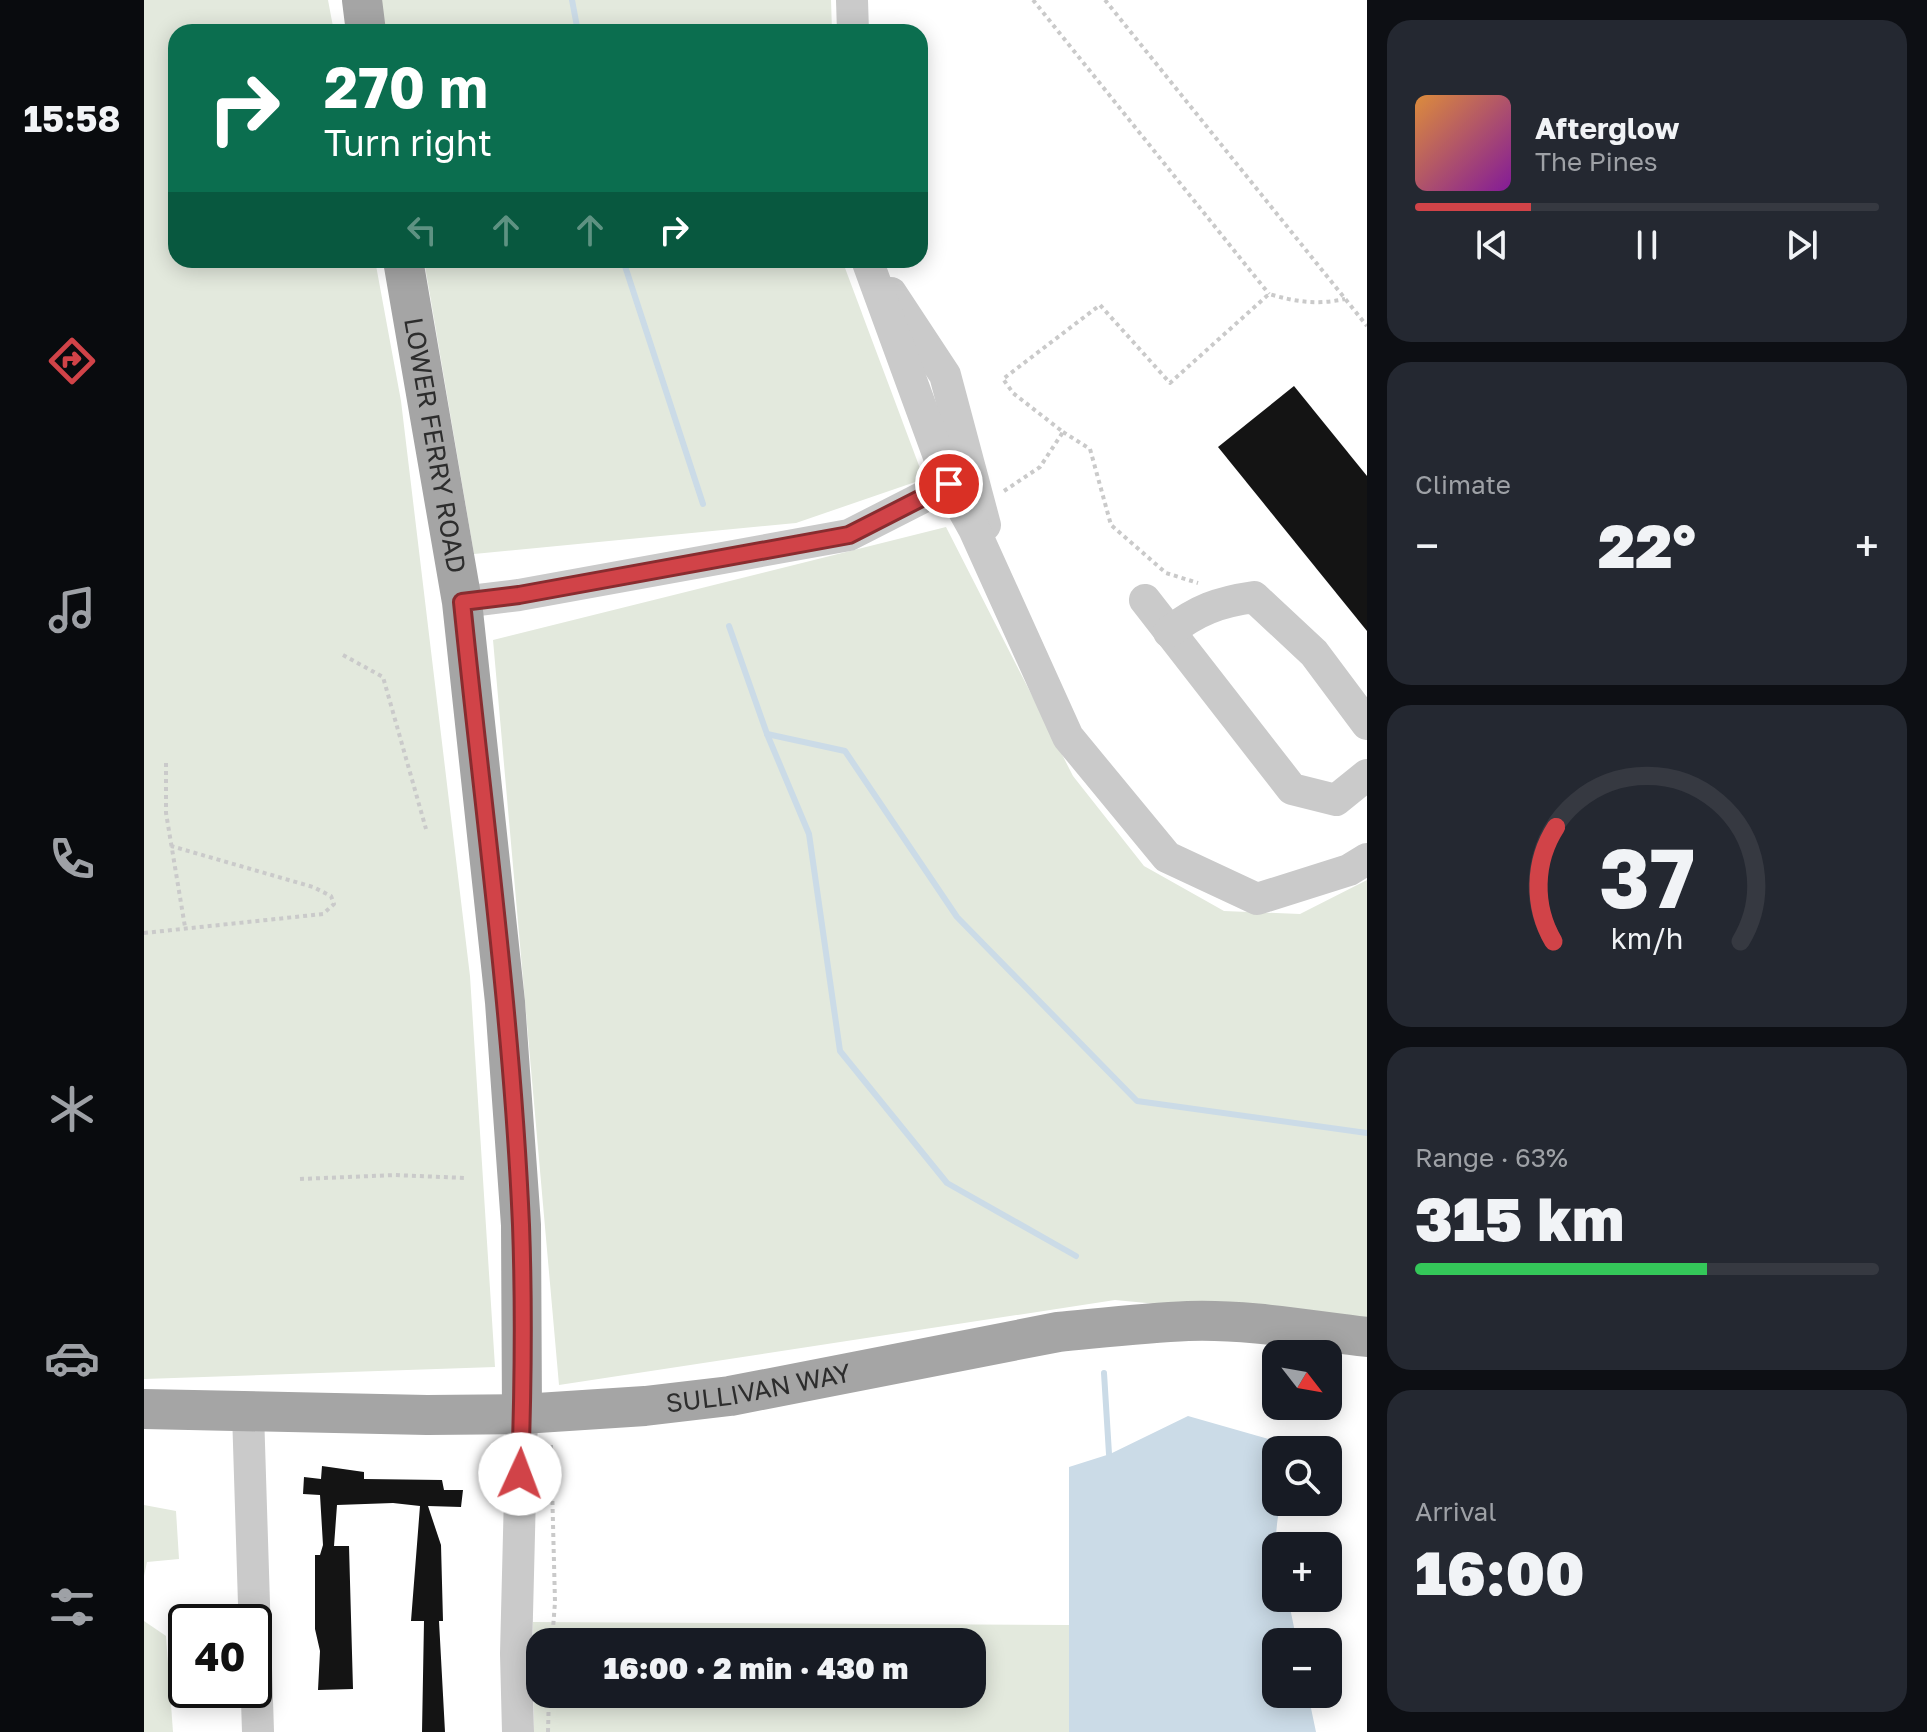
<!DOCTYPE html>
<html lang="en">
<head>
<meta charset="utf-8">
<style>
	body { margin:0; font-family:"Golos Text",sans-serif; background:#242831; color:#f1f3f6; height:100vh; display:flex; flex-direction:column; font-size:30px; white-space:nowrap }
	* { box-sizing:border-box; margin:0 }
	p { font-size:26px; color:#9ea1a6 }
	.icon { flex:none; width:44px; height:44px; fill:none; stroke:currentColor; stroke-width:2; stroke-linecap:round; stroke-linejoin:round }
	.map { position:relative; flex:1; overflow:hidden }
	.details { display:flex; flex-direction:column; gap:20px; padding:20px; background:#0d0f14; width:560px }
	.details>* { flex:none }
	.banner { position:absolute; left:24px; top:24px; width:760px; height:244px; border-radius:24px; box-shadow:0 4px 20px #0003; background:#0b6e4f; color:#fff; overflow:hidden }
	.needle { width:52px; rotate:121deg }
	.controls { position:absolute; left:1118px; top:1340px; display:grid; gap:16px }
	.controls a { display:grid; place-items:center; width:80px; height:80px; border-radius:16px; background:#171b24; box-shadow:0 4px 20px #0003; font-size:40px }
	.speed { position:absolute; left:24px; top:1604px; display:flex; gap:16px; font-size:40px; font-weight:700; text-align:center }
	.speed>* { display:grid; place-content:center; width:104px; height:104px; border-radius:50%; background:#171b24; box-shadow:0 4px 20px #0003; line-height:1 }
	.speed .limit { border:4px solid #111; border-radius:12px; background:#fff; color:#111 }
	.pin { position:absolute; display:grid; place-items:center; width:68px; height:68px; color:#fff; margin:-34px; border:4px solid #fff; border-radius:50%; box-shadow:0 2px 8px #0007 }
	.me { position:absolute; width:88px; margin:-44px; rotate:2deg; stroke-linejoin:round; filter:drop-shadow(0 0 6px #0008) }
	.turn { display:flex; align-items:center; gap:28px; height:168px; padding:0 24px; font-size:36px }
	.turn .icon { width:104px; height:104px; stroke-width:2.5 }
	.turn b { display:block; font-size:56px; line-height:68px }
	.lanes { display:flex; align-items:center; height:76px; padding:0 24px; background:#0003; justify-content:center; gap:40px; direction:ltr }
	.lanes .off { opacity:.35 }
	.big { font-size:60px; font-weight:800; line-height:1.1 }
	.details .tile { flex:1; display:flex; flex-direction:column; justify-content:center; gap:12px; min-width:0; padding:0 28px; border-radius:24px; background:#242831 }
	.details .dial { align-items:center; gap:0 }
	.dial svg { height:208px; overflow:visible; fill:none; stroke:#363941; stroke-width:7; stroke-linecap:round; text-anchor:middle }
	.dial text { fill:#f1f3f6; stroke:none }
	.song { display:flex; align-items:center; gap:24px }
	.cover { width:96px; height:96px; border-radius:12px; background:linear-gradient(135deg,hsl(30 70% 55%),hsl(290 70% 35%)) }
	.played { height:8px; border-radius:4px; background:linear-gradient(90deg,#d14348 25%,#363941 25%) }
	.keys { display:flex; justify-content:space-around; direction:ltr }
	.heat { display:flex; justify-content:space-between; align-items:center; font-size:44px; direction:ltr }
	.charge { height:12px; border-radius:6px; background:linear-gradient(90deg,#34c759 63%,#363941 0) }
	.trip { position:absolute; left:382px; top:1628px; width:460px; height:80px; border-radius:24px; background:#171b24; box-shadow:0 4px 20px #0003; font-weight:800; line-height:80px; text-align:center }
	main { display:flex; flex:1; min-height:0 }
	.tabs { display:flex; flex-direction:column; width:144px; justify-content:space-around; align-items:center; background:#090b0e; color:#9ea1a6 }
	.tabs .icon { width:56px; height:56px }
	.tabs .selected { color:#d14348 }
	.tabs b { font-size:36px; color:#f1f3f6 }
	.map>svg:first-child { display:block }
</style>
</head>
<body>
<main>
<nav class="tabs">
<b>15:58</b>
<svg class="icon selected" aria-label="directions" viewBox="0 0 24 24"><path d="M12 3l9 9-9 9-9-9zM9 14v-3h6M13 9l2 2-2 2"/></svg>
<svg class="icon" aria-label="music" viewBox="0 0 24 24"><path d="M9 18V5l10-2v13"/><circle cx="6" cy="18" r="3"/><circle cx="16" cy="16" r="3"/></svg>
<svg class="icon" aria-label="phone" viewBox="0 0 24 24"><path d="M5 4h4l2 5-3 2q2 4 5 5l2-3 5 2v4C11 20 4 13 5 4z"/></svg>
<svg class="icon" aria-label="climate" viewBox="0 0 24 24"><path d="M12 3v18M4 7l16 10M4 17L20 7"/></svg>
<svg class="icon" aria-label="car" viewBox="0 0 24 24"><path d="M5 17H2v-5l4-1 3-4h7l3 4 3 1v5h-3M9 17h6M6 11h13"/><circle cx="7" cy="17" r="2"/><circle cx="17" cy="17" r="2"/></svg>
<svg class="icon" aria-label="filters" viewBox="0 0 24 24"><path d="M4 7h16M4 17h16"/><circle cx="9" cy="7" r="2"/><circle cx="15" cy="17" r="2"/></svg>
</nav>
<div class="map">
<svg width="1223" height="1732" viewBox="0 0 1223 1732">
	<rect width="100%" height="100%" fill="#fff"/>
	<g fill="#e3e9dd" fill-rule="evenodd">
		<polygon points="0,0 184,0 190,32 32,32 32,260 231,260 257,401 326,976 351,1367 0,1379"/>
		<polygon points="236,0 687,0 688,32 241,32"/>
		<polygon points="280,260 698,260 780,479 652,523 330,554"/>
		<polygon points="802,527 929,776 1000,866 1080,911 1156,914 1223,880 1223,1324 971,1300 415,1385 349,640"/>
		<polygon points="0,1505 32,1511 35,1559 3,1562 0,1576"/>
		<polygon points="0,1621 22,1636 29,1732 0,1732"/>
		<path d="M389 1622 925 1625V1732H390ZM396 1642H828V1694H396Z"/>
	</g>
	<path fill="#cbdbe7" d="M1044 1416 1152 1447 1132 1450V1502H1137C1129 1534 1132 1564 1132 1598H1144L1153 1642H1132V1694H1164L1172 1732H925V1467L966 1454Z"/>
	<g fill="none" stroke-linecap="round" stroke-linejoin="round">
		<g stroke="#cbdbe7" stroke-width="6">
			<polyline points="428,0 434,32"/>
			<polyline points="479,260 559,504"/>
			<polyline points="585,626 623,734 665,834 696,1051 803,1183 932,1256"/>
			<polyline points="623,734 701,751 813,917 993,1101 1223,1133"/>
			<polyline points="960,1373 965,1454"/>
		</g>
	</g>
	<g fill="#141414">
		<polygon points="1150,386 1223,476 1223,631 1074,447"/>
		<polygon points="178,1466 220,1472 220,1479 298,1480 300,1490 319,1490 317,1507 284,1506 297,1545 299,1621 295,1621 301,1732 278,1732 280,1621 267,1621 276,1506 249,1503 193,1505 190,1546 205,1546 209,1689 174,1690 176,1651 171,1629 171,1555 176,1555 179,1545 176,1495 159,1494 160,1477 177,1479"/>
	</g>
	<g fill="none" stroke-linecap="round" stroke-linejoin="round">
		<g stroke="#cacaca" stroke-width="4" stroke-dasharray="4 4" stroke-linecap="butt">
			<polyline points="889,0 1125,294"/>
			<polyline points="961,0 1223,326"/>
			<polyline points="919,432 946,449 967,525 1022,573 1054,583"/>
			<path d="M860 491 896 467 919 432 869 393 859 379 956 305 1026 383 1125 294C1152 302 1173 305 1201 299"/>
			<polyline points="199,655 239,677 282,829"/>
			<polyline points="22,763 22,813 41,927"/>
			<polyline points="0,933 179,914 190,904 187,896 169,887 27,846"/>
			<polyline points="156,1179 251,1175 321,1178"/>
			<polyline points="407,1445 411,1602 408,1642"/>
			<polyline points="404,1732 405,1694"/>
		</g>
		<g stroke="#cacaca" stroke-width="32">
			<polyline points="708,0 709,32"/>
			<polyline points="747,293 801,375 841,525"/>
			<polyline points="805,484 830,529 924,737 1023,857 1113,899 1205,870 1223,859"/>
			<polyline points="1001,600 1148,789 1192,800 1223,775"/>
			<polyline points="318,602 375,595 705,535 805,484 723,260"/>
			<path d="M1025 632C1053 610 1075 602 1110 597L1170 653 1223 724"/>
			<polyline points="104,1412 114,1732"/>
			<polyline points="374,1732 372,1654 378,1414"/>
		</g>
		<g stroke="#a5a5a5" stroke-width="40">
			<polyline points="218,0 222,32"/>
			<path id="s1" d="M259 260 318 602 361 1002 377 1225 378 1414"/>
			<path id="s2" d="M0 1409 283 1415 378 1414 501 1406 586 1396 914 1332C957 1328 1000 1323 1044 1321 1103 1319 1164 1330 1223 1337"/>
		</g>
	</g>
	<g fill="none" stroke-linecap="round" stroke-linejoin="round">
		<g stroke="#882c2f" stroke-width="20">
			<path id="route" d="M376 1474C379 1391 380 1308 377 1225 368 1017 339 809 318 602L375 595 705 535 805 484"/>
		</g>
		<use href="#route" stroke="#d14348" stroke-width="14"/>
	</g>
	<g text-anchor="middle" stroke-width="8" stroke-linejoin="round" paint-order="stroke">
		<g font-size="26" fill="#2d2d2d" stroke="#fff">
			<text dy="9" stroke="none"><textPath href="#s1" startOffset="188">LOWER FERRY ROAD</textPath></text>
			<text dy="9" stroke="none"><textPath href="#s2" startOffset="616">SULLIVAN WAY</textPath></text>
		</g>
	</g>
</svg>
<div class="controls">
<a><svg class="needle" viewBox="-14 -14 28 28"><path d="M0-13l5 13h-10z" fill="#e53935"/><path d="M0 13l5-13h-10z" fill="#9ea1a6"/></svg></a>
<a><svg class="icon" aria-label="search" viewBox="0 0 24 24"><circle cx="10" cy="10" r="6"/><path d="M15 15l6 6"/></svg></a>
<a>+</a>
<a>−</a>
</div>
<div class="speed"><div class="limit">40</div></div>
<div class="pin" style="left:805px;top:484px;background:#d93025"><svg class="icon" aria-label="arrive" viewBox="0 0 24 24"><path d="M6 21V4h12l-3 4 3 4H6"/></svg></div>
<svg class="me" style="left:376px;top:1474px" viewBox="-20 -20 40 40"><circle r="19" fill="#fff"/><path d="M0-13L10 11 0 6-10 11z" fill="#d14348"/></svg>
<div class="trip">16:00 · 2 min · 430 m</div>
<div class="banner">
<div class="turn"><svg class="icon" aria-label="right" viewBox="0 0 24 24"><path d="M7 20v-9h11M14 6l5 5-5 5"/></svg><div><b>270 m</b>Turn right</div></div>
<div class="lanes"><svg class="icon off" aria-label="left" viewBox="0 0 24 24"><path d="M17 20v-9H6M10 6l-5 5 5 5"/></svg><svg class="icon off" aria-label="ahead" viewBox="0 0 24 24"><path d="M12 20V5M6 11l6-6 6 6"/></svg><svg class="icon off" aria-label="ahead" viewBox="0 0 24 24"><path d="M12 20V5M6 11l6-6 6 6"/></svg><svg class="icon" aria-label="right" viewBox="0 0 24 24"><path d="M7 20v-9h11M14 6l5 5-5 5"/></svg></div>
</div>
</div>
<section class="details">
<div class="tile">
<div class="song"><i class="cover"></i><div><b>Afterglow</b><p>The Pines</p></div></div>
<div class="played"></div>
<div class="keys"><svg class="icon" aria-label="previous" viewBox="0 0 24 24"><path d="M18 5L8 12l10 7zM5 5v14"/></svg><svg class="icon" aria-label="pause" viewBox="0 0 24 24"><path d="M8 5v14M16 5v14"/></svg><svg class="icon" aria-label="next" viewBox="0 0 24 24"><path d="M6 5l10 7-10 7zM19 5v14"/></svg></div>
</div>
<div class="tile"><p>Climate</p>
<div class="heat"><a>−</a><b class="big">22°</b><a>+</a></div>
</div>
<div class="tile dial"><svg viewBox="0 0 100 80">
<path d="M14 69A42 42 0 1 1 86 69"/>
<path d="M14 69A42 42 0 0 1 15 25" stroke="#d14348"/>
<text x="50" y="56" font-size="32" font-weight="700">37</text>
<text x="50" y="72" font-size="11">km/h</text>
</svg></div>
<div class="tile"><p>Range · 63%</p><b class="big">315 km</b><div class="charge"></div></div>
<div class="tile"><p>Arrival</p><b class="big">16:00</b></div>
</section>
</main>
</body>
</html>
